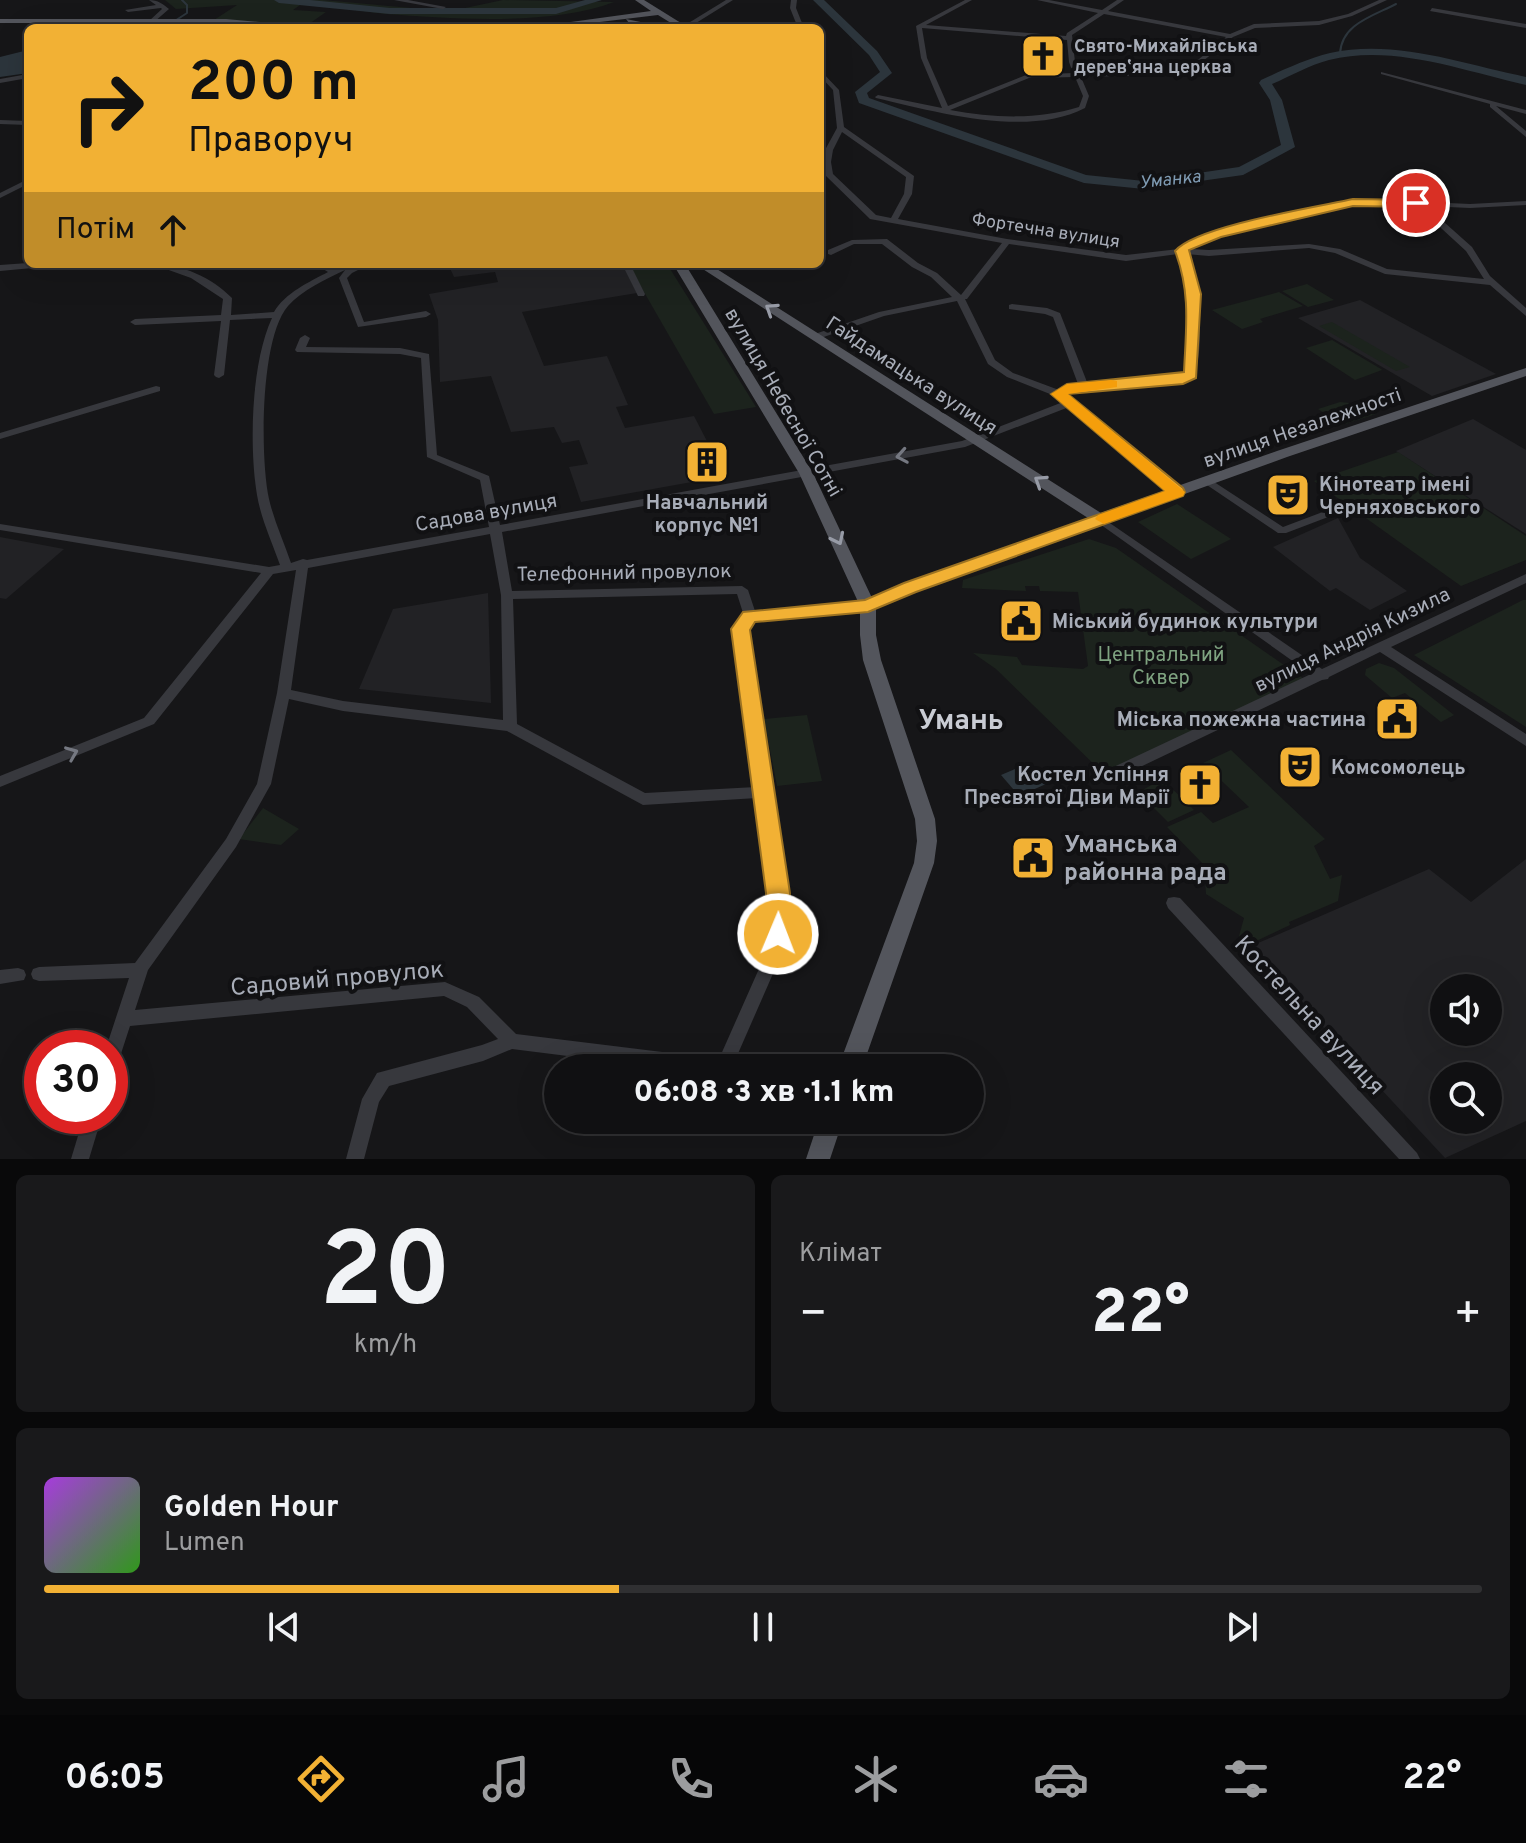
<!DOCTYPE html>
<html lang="uk">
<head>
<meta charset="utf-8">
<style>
	body { margin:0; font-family:Overpass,sans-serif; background:#19191b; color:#f1f3f6; height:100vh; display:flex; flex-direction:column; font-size:30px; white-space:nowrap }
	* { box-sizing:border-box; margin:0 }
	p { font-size:26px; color:#9c9d9f }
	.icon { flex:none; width:44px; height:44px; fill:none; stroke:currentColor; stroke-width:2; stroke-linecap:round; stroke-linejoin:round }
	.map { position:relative; height:1159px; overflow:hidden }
	.panel { display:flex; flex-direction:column; gap:16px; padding:16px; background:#09090a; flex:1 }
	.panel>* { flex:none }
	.guide { position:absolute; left:24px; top:24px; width:800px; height:244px; border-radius:12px; box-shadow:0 8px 32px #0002,0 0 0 2px #303032; background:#f2b134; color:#111; overflow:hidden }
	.controls { position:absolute; left:1430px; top:974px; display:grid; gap:16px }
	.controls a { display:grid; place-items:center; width:72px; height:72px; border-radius:50%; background:#101012; box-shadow:0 8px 32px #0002,0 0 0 2px #303032; font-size:40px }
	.speed { position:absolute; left:24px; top:1030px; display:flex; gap:16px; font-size:40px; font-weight:700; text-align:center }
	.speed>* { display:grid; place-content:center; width:104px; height:104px; border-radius:50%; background:#101012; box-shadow:0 8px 32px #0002,0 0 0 2px #303032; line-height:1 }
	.speed .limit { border:12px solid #d22; background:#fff; color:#111 }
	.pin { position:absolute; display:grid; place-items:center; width:68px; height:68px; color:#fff; margin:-34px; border:4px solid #fff; border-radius:50%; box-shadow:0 2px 8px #0007 }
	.me { position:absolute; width:88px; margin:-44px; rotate:1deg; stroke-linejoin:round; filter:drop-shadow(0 0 6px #0008) }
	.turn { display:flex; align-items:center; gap:28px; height:168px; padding:0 32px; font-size:36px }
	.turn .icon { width:104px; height:104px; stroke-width:2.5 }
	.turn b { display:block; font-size:56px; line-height:68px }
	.then { display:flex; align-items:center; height:76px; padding:0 32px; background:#0003; gap:16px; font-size:30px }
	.big { font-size:60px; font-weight:800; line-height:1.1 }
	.panel .tile { flex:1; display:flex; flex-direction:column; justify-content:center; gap:12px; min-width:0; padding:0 28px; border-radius:12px; background:#19191b }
	.panel .dial { align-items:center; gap:0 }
	.dial b { font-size:104px; line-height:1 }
	.song { display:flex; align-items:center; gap:24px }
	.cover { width:96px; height:96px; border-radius:12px; background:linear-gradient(135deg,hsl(280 70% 55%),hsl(110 70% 35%)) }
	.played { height:8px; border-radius:4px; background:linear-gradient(90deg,#f2b134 40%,#303032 40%) }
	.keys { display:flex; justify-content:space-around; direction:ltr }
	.heat { display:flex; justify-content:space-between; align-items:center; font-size:44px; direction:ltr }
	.panel .tiles { flex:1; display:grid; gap:16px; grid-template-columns:1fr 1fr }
	.tile:last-child { grid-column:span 2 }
	.trip { position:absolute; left:544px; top:1054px; width:440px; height:80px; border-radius:40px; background:#101012; box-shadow:0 8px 32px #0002,0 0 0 2px #303032; font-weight:800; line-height:80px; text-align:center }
	.tabs { display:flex; height:128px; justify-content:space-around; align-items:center; background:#060607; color:#9c9d9f }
	.tabs .icon { width:56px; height:56px }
	.tabs .on { color:#f2b134 }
	.tabs b { font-size:36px; color:#f1f3f6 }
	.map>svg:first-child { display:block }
</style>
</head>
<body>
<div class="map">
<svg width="1526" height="1159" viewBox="0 0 1526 1159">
	<rect width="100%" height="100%" fill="#161618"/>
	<g fill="#222225" fill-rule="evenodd">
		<polygon points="448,264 623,264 637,293 522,312 544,366 607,356 628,405 616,407 625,428 694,416 725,476 581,502 569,467 588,464 579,440 562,443 554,427 511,432 491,376 440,382 438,320 429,294 498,282 495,272 454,277"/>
		<polygon points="1360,300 1496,374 1432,396 1298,318"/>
		<polygon points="1473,419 1526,450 1526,534 1396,451"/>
		<polygon points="1338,518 1360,558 1407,591 1370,610 1336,588 1330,591 1273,547"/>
		<polygon points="0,537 64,549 6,599 0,598"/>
		<polygon points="488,593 491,703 359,689 393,609"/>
		<path d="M1526 859V1121L1445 1158 1249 947 1429 869 1471 902ZM1444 988H1488V1032H1444ZM1444 1076H1488V1120H1444Z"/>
	</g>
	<g fill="#1c231d">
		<path d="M165 0H323L422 9 465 8 503 0 614 2C552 26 453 19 386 14 357 11 329 5 300 5L293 10 326 12 306 26 214 20 237 5 176 9Z"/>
		<polygon points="628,264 667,264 756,407 714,414"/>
		<polygon points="1307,284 1334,300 1308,307 1282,291"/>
		<polygon points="1279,292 1303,306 1260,319 1263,322 1242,329 1212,310"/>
		<polygon points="1332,322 1410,367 1396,371 1319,326"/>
		<polygon points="1332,340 1381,369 1382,370 1355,380 1306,348"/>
		<polygon points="1340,402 1360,404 1376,414 1342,425 1318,409"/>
		<polygon points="1398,452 1526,536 1526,560 1461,586 1314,481"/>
		<polygon points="1177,504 1231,539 1191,559 1138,522"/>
		<polygon points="1089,539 1116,548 1304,679 1104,774 996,669 973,653 1017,657 1022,665 1083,669 1088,666 1078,592 1040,591 1039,586 1025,586 1026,591 962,588 963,580"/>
		<polygon points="1523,600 1526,600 1526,727 1414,655"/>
		<polygon points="1379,663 1394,668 1454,715 1441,722 1405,693 1392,698 1365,675 1366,669"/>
		<polygon points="807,715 822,781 777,786 764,719"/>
		<polygon points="1231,750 1325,839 1314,846 1330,879 1342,875 1338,901 1289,922 1290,925 1248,945 1239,936 1244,918 1206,894 1204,865 1167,827 1201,812 1213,823 1249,807 1203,763"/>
		<polygon points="1162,779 1194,810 1168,822 1142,796 1141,791"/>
		<polygon points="263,808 299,829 281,845 239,839"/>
	</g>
	<g fill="#2c353c">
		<polygon points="28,50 28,73 0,77 0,57"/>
		<polygon points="1027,764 1046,784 1019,796 1001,775"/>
	</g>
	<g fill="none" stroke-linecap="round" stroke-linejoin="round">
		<g stroke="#2c353c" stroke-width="2">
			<polyline points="164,28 187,13 187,5 182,0"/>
			<path d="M1340 54C1341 24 1373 16 1396 4"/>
		</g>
		<g fill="#2c353c" fill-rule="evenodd">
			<polygon points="274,0 310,0 390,8 556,8 585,0 602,0 556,14 390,14 279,3"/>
			<path d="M813 0H824L877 51 892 73 867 93 869 98 1086 175 1144 181 1239 167 1281 145 1270 100 1259 83 1261 80C1283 70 1306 59 1330 53 1396 39 1462 64 1526 77V85C1463 71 1394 44 1329 60 1309 65 1291 76 1272 84L1282 100 1295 147 1243 175 1144 189 1084 183 859 103 855 92 880 72 869 55Z"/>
		</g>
		<g fill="#37383d" fill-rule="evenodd">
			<path d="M149 0C158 0 163 4 169 9L154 22 149 21 162 9 161 8 128 12 125 10 156 5Z"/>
			<polygon points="394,0 408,0 446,7 443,9"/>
			<polygon points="726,0 733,0 688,28 682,27"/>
			<polygon points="791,0 797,0 796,8 804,28 798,28 790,8"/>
			<path d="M965 0H972L926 25 1066 36 1067 33 1098 13 1037 0H1049L1102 10 1117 0H1124L1108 11 1230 34 1254 24 1319 21 1348 14 1379 0H1387L1352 16 1319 25 1255 28 1233 37 1203 61 1165 75 1081 77 1089 96 1085 108C1027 138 937 112 876 98L875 97 878 95 942 108 921 58 916 26ZM1104 14 1226 37 1199 59 1162 72 1080 73 1075 62 1072 35ZM922 28 1067 40 1069 62 1073 73 1026 75 948 106 927 58ZM1075 77 1083 96 1079 107C1036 120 995 118 950 110L1029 78Z"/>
			<polygon points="1432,8 1526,24 1526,28 1430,11"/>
			<polygon points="226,19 248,27 249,28 240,28 224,22"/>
			<polygon points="188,20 193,21 181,28 174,28"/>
			<path d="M820 70 839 90 844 127 914 176 912 194 898 219 1007 239 1126 255 1179 249 1214 232 1362 199 1470 204 1526 201V205L1470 208 1426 206 1472 247 1490 276 1526 308V316L1490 285 1385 274 1335 253 1309 248 1209 256 1186 254C1198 289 1206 340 1194 376L1183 382C1146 384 1100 379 1066 395L1181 490 1183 492 1181 494H1173L1069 407 965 447 502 532 512 591 742 586 748 590 755 611 868 602 874 606 868 610 754 620 746 629C755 688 764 749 773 806 780 855 792 904 782 953L733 1065 735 1068H663L512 1049 483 1061 389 1086 379 1102 364 1159H346L362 1099 377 1073 482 1045 498 1039 467 1007 444 996 130 1026 116 1069 110 1071V1048H106L129 978 39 981 33 979 31 974 33 969 39 967 135 963 226 839 257 784 277 693 296 570 273 574 154 724 0 787V776L144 718 261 573 0 530V524L269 567 280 565C272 542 261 519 257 495 249 446 251 363 272 318L230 320 224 375 219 378 216 377 214 375 221 321 135 325 130 322 135 319 221 315 223 299 191 278 152 264C182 264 211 277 232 298L231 315 274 312C285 293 309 282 328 272L315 264H326L335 269 345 264H370L352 273 347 278 364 322 426 311 431 314 426 317 358 327 339 278 345 270C326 279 302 290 288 306 260 338 260 458 269 499 274 521 284 542 291 563L303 559 307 560 489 527 480 480 427 457 421 358 400 354 297 352 295 350 300 338 305 335 310 338 306 347 400 348 429 354 437 455 489 476 500 525 962 441 1063 402 1055 396 1007 377 988 364 957 301 884 316 818 339H812V335L879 312 952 297 931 277 912 267 882 244H854L831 255 828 254V250L852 240 887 239 918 263 937 273 961 295 1002 243 870 219 825 175 824 162 825 150 837 128 833 90 820 76ZM842 132 906 177 904 194 891 218 876 215 833 174 831 162 833 150ZM1362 203 1417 206 1466 251 1484 279 1387 269 1340 249 1309 244 1209 250 1191 249 1220 236ZM1009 244 1126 261 1178 254C1191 293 1192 332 1186 373L1181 376 1087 382 1060 313 1047 308 1012 304 1009 305V309L1045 314 1053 317 1078 384 1059 390 1013 373 995 360 965 299H967ZM490 534 501 595 503 720 343 701 291 690 308 568ZM737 594 744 616 734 629 756 787 645 793 517 724 513 599ZM289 699 343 711 507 731 643 805 757 798 770 893V934L766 953 719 1059 516 1034 479 997 445 982 135 1010 148 970 236 847 271 784Z"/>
			<polygon points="1381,72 1526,110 1526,114 1496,106 1526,131 1526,137 1490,107 1490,104 1381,74"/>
			<polygon points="28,74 28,78 0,83 0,79"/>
			<polygon points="0,120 28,121 28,125 0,124"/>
			<polygon points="28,179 28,184 0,198 0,193"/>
			<polygon points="28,263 47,264 43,267 0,271 0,265"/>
			<polygon points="622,264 630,264 645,294 644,296 638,296"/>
			<polygon points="156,386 160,387 160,391 0,439 0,433"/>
			<polygon points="1208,478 1283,527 1328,510 1332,509 1338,512 1336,514 1286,533 1278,533 1204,483 1203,481"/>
			<polygon points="1101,517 1322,669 1526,574 1526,583 1391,647 1526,734 1526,746 1380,652 1329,677 1328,679 1322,680 1113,780 1108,781 1103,780 1101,776 1103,772 1311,674 1097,522 1095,520 1097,518"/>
			<polygon points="1174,897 1180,898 1417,1153 1420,1159 1399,1159 1168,908 1166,903 1168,898"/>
			<polygon points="18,968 24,970 26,975 24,980 0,984 0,970"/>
			<polygon points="84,1116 102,1116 89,1159 71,1159"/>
		</g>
		<g fill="#53555c" fill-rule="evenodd">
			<polygon points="635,0 644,0 689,28 679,28 658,15 550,28 527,28 651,11"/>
			<polygon points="0,19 226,19 325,28 226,23 0,23"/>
			<polygon points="626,19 660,26 664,28 629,23"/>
			<polygon points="673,264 685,264 813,473 872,598 904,583 1088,518 695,264 709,264 1101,513 1277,451 1526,368 1526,376 1287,457 916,591 876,609 876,635 881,660 935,819 937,841 934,863 862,1068 838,1068 914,863 917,841 915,819 863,660 860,635 860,606 799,473"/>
			<polygon points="819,1120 843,1120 830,1159 806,1159"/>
		</g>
	</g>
	<defs><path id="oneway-chevron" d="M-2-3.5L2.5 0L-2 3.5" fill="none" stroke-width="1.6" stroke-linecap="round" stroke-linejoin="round" transform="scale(2)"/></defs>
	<g stroke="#979ba6">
		<use href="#oneway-chevron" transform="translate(771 309) rotate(-147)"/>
		<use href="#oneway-chevron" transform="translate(1040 481) rotate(-147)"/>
		<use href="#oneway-chevron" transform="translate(838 539) rotate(64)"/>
	</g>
	<g stroke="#757881">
		<use href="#oneway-chevron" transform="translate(902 456) rotate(170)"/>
		<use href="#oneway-chevron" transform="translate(72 753) rotate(-22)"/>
	</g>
	<path fill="#f2b134" stroke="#9d7322" stroke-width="2" d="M1353 199 1416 200 1422 203 1416 207 1353 206 1221 237 1189 250 1201 294 1196 378 1183 384 1068 394 1183 488 1185 492 1183 496 916 592 868 612 755 622 750 630 790 893V934L786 941 778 944 769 941 766 934V893L731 629 743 612 865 600 904 583 1165 491 1051 394 1067 384 1184 372C1186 328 1191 293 1175 251 1196 226 1316 207 1353 199Z"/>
	<polygon fill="#f59e0b" points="1111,380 1117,381 1117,387 1068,394 1185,492 1183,496 1104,524 1095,519 1098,515 1165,491 1051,394 1067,384"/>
	<defs>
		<g id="church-square" transform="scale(2.3)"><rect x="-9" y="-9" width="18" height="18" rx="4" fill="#f2b134" stroke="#111113"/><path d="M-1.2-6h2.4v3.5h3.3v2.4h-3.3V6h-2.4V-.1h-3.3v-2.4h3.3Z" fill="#111"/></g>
		<g id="building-square" transform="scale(2.3)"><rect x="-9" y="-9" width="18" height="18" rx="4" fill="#f2b134" stroke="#111113"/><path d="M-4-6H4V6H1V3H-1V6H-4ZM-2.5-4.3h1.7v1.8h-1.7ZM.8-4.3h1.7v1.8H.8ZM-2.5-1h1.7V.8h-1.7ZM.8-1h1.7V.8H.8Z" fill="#111"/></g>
		<g id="theatre-square" transform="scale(2.3)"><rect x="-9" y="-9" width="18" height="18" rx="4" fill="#f2b134" stroke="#111113"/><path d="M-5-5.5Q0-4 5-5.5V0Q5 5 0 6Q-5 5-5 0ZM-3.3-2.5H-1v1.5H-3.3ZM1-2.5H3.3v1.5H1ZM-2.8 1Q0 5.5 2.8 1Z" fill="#111"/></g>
		<g id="civic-square" transform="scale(2.3)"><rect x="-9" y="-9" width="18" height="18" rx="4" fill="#f2b134" stroke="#111113"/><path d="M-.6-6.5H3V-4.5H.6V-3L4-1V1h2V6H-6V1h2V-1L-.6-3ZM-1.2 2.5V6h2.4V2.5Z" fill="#111"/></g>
	</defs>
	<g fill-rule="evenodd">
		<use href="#church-square" x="1043" y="56"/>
		<use href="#building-square" x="707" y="462"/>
		<use href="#theatre-square" x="1288" y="495"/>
		<use href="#civic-square" x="1021" y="621"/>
		<use href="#civic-square" x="1397" y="719"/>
		<use href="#theatre-square" x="1300" y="767"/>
		<use href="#church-square" x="1200" y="785"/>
		<use href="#civic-square" x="1033" y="858"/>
	</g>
	<g text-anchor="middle" stroke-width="8" stroke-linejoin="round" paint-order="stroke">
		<g font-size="18" font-weight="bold" fill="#a8adb8" stroke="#111113" text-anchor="start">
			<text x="1074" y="52">Свято-Михайлівська<tspan x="1074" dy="21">деревʼяна церква</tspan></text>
		</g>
		<g font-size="18" font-style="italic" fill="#7f9bb3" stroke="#111113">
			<text transform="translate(1170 179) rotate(-6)" y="6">Уманка</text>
		</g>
		<g font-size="18" fill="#a8adb8" stroke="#111113">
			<text transform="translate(1046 230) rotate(9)" y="6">Фортечна вулиця</text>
		</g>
		<g font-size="20" fill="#a8adb8" stroke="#111113">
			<text transform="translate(912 375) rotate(33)" y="7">Гайдамацька вулиця</text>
			<text transform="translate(784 402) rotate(60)" y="7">вулиця Небесної Сотні</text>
			<text transform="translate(1302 427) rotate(-19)" y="7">вулиця Незалежності</text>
			<text transform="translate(486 512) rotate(-10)" y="7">Садова вулиця</text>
			<text transform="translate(624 572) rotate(-1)" y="7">Телефонний провулок</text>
			<text transform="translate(1352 639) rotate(-26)" y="7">вулиця Андрія Кизила</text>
		</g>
		<g font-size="20" font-weight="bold" fill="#a8adb8" stroke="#111113" text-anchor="start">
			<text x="1319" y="491">Кінотеатр імені<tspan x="1319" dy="23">Черняховського</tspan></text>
			<text x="707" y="509" text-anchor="middle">Навчальний<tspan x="707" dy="23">корпус №1</tspan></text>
			<text x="1052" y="628">Міський будинок культури</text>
			<text x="1366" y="726" text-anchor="end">Міська пожежна частина</text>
			<text x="1331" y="774">Комсомолець</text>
			<text x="1169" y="781" text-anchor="end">Костел Успіння<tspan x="1169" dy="23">Пресвятої Діви Марії</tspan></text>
		</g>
		<g font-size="20" fill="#7fa381" stroke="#111113">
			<text x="1161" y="661">Центральний<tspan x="1161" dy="23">Сквер</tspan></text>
		</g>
		<g font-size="24" font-weight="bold" fill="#a8adb8" stroke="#111113" text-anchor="start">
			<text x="1064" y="852">Уманська<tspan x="1064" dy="28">районна рада</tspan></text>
		</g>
		<g font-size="24" fill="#a8adb8" stroke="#111113">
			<text transform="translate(337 978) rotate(-5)" y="8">Садовий провулок</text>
			<text transform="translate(1310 1015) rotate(47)" y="8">Костельна вулиця</text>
		</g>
		<g font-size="28" font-weight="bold" fill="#c9ccd4" stroke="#111113">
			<text x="961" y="729">Умань</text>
		</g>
	</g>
</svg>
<div class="controls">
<a><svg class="icon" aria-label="sound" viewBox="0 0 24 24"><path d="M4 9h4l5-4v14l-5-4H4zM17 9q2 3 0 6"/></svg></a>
<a><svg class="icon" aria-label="search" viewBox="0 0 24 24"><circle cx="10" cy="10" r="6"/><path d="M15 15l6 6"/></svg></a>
</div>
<div class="speed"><div class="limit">30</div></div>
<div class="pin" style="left:1416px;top:203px;background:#d93025"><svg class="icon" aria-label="arrive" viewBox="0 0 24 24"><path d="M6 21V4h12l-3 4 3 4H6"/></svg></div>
<svg class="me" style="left:778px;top:934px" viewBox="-20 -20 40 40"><circle r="17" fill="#f2b134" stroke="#fff" stroke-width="3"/><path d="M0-11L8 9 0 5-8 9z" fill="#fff"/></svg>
<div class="trip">06:08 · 3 хв · 1.1 km</div>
<div class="guide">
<div class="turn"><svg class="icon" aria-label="right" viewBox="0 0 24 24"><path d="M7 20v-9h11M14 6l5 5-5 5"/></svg><div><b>200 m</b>Праворуч</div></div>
<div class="then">Потім<svg class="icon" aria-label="ahead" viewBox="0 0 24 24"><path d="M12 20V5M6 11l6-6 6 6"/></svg></div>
</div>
</div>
<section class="panel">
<div class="tiles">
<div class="tile dial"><b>20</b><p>km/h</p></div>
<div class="tile"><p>Клімат</p>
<div class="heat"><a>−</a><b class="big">22°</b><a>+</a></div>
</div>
<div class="tile">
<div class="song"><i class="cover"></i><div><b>Golden Hour</b><p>Lumen</p></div></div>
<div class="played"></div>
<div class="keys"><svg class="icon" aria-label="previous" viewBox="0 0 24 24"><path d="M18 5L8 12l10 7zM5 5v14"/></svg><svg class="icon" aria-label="pause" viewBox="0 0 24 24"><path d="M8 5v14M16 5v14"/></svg><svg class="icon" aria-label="next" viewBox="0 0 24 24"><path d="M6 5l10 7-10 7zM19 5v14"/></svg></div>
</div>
</div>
</section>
<nav class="tabs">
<b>06:05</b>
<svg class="icon on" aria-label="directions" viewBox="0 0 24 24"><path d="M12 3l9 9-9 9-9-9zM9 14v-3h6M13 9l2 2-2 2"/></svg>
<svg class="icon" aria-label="music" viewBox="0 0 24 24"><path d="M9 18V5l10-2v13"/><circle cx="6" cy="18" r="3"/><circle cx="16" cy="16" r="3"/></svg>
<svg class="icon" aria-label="phone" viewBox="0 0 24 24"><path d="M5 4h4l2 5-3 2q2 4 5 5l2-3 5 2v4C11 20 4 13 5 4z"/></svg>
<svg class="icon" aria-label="climate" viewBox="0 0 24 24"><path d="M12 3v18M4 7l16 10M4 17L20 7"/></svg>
<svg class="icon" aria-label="car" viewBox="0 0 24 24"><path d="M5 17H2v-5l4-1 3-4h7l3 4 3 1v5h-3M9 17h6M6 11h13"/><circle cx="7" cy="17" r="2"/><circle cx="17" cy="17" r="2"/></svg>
<svg class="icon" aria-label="filters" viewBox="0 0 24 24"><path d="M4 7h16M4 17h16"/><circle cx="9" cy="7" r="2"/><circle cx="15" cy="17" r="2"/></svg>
<b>22°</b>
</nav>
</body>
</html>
